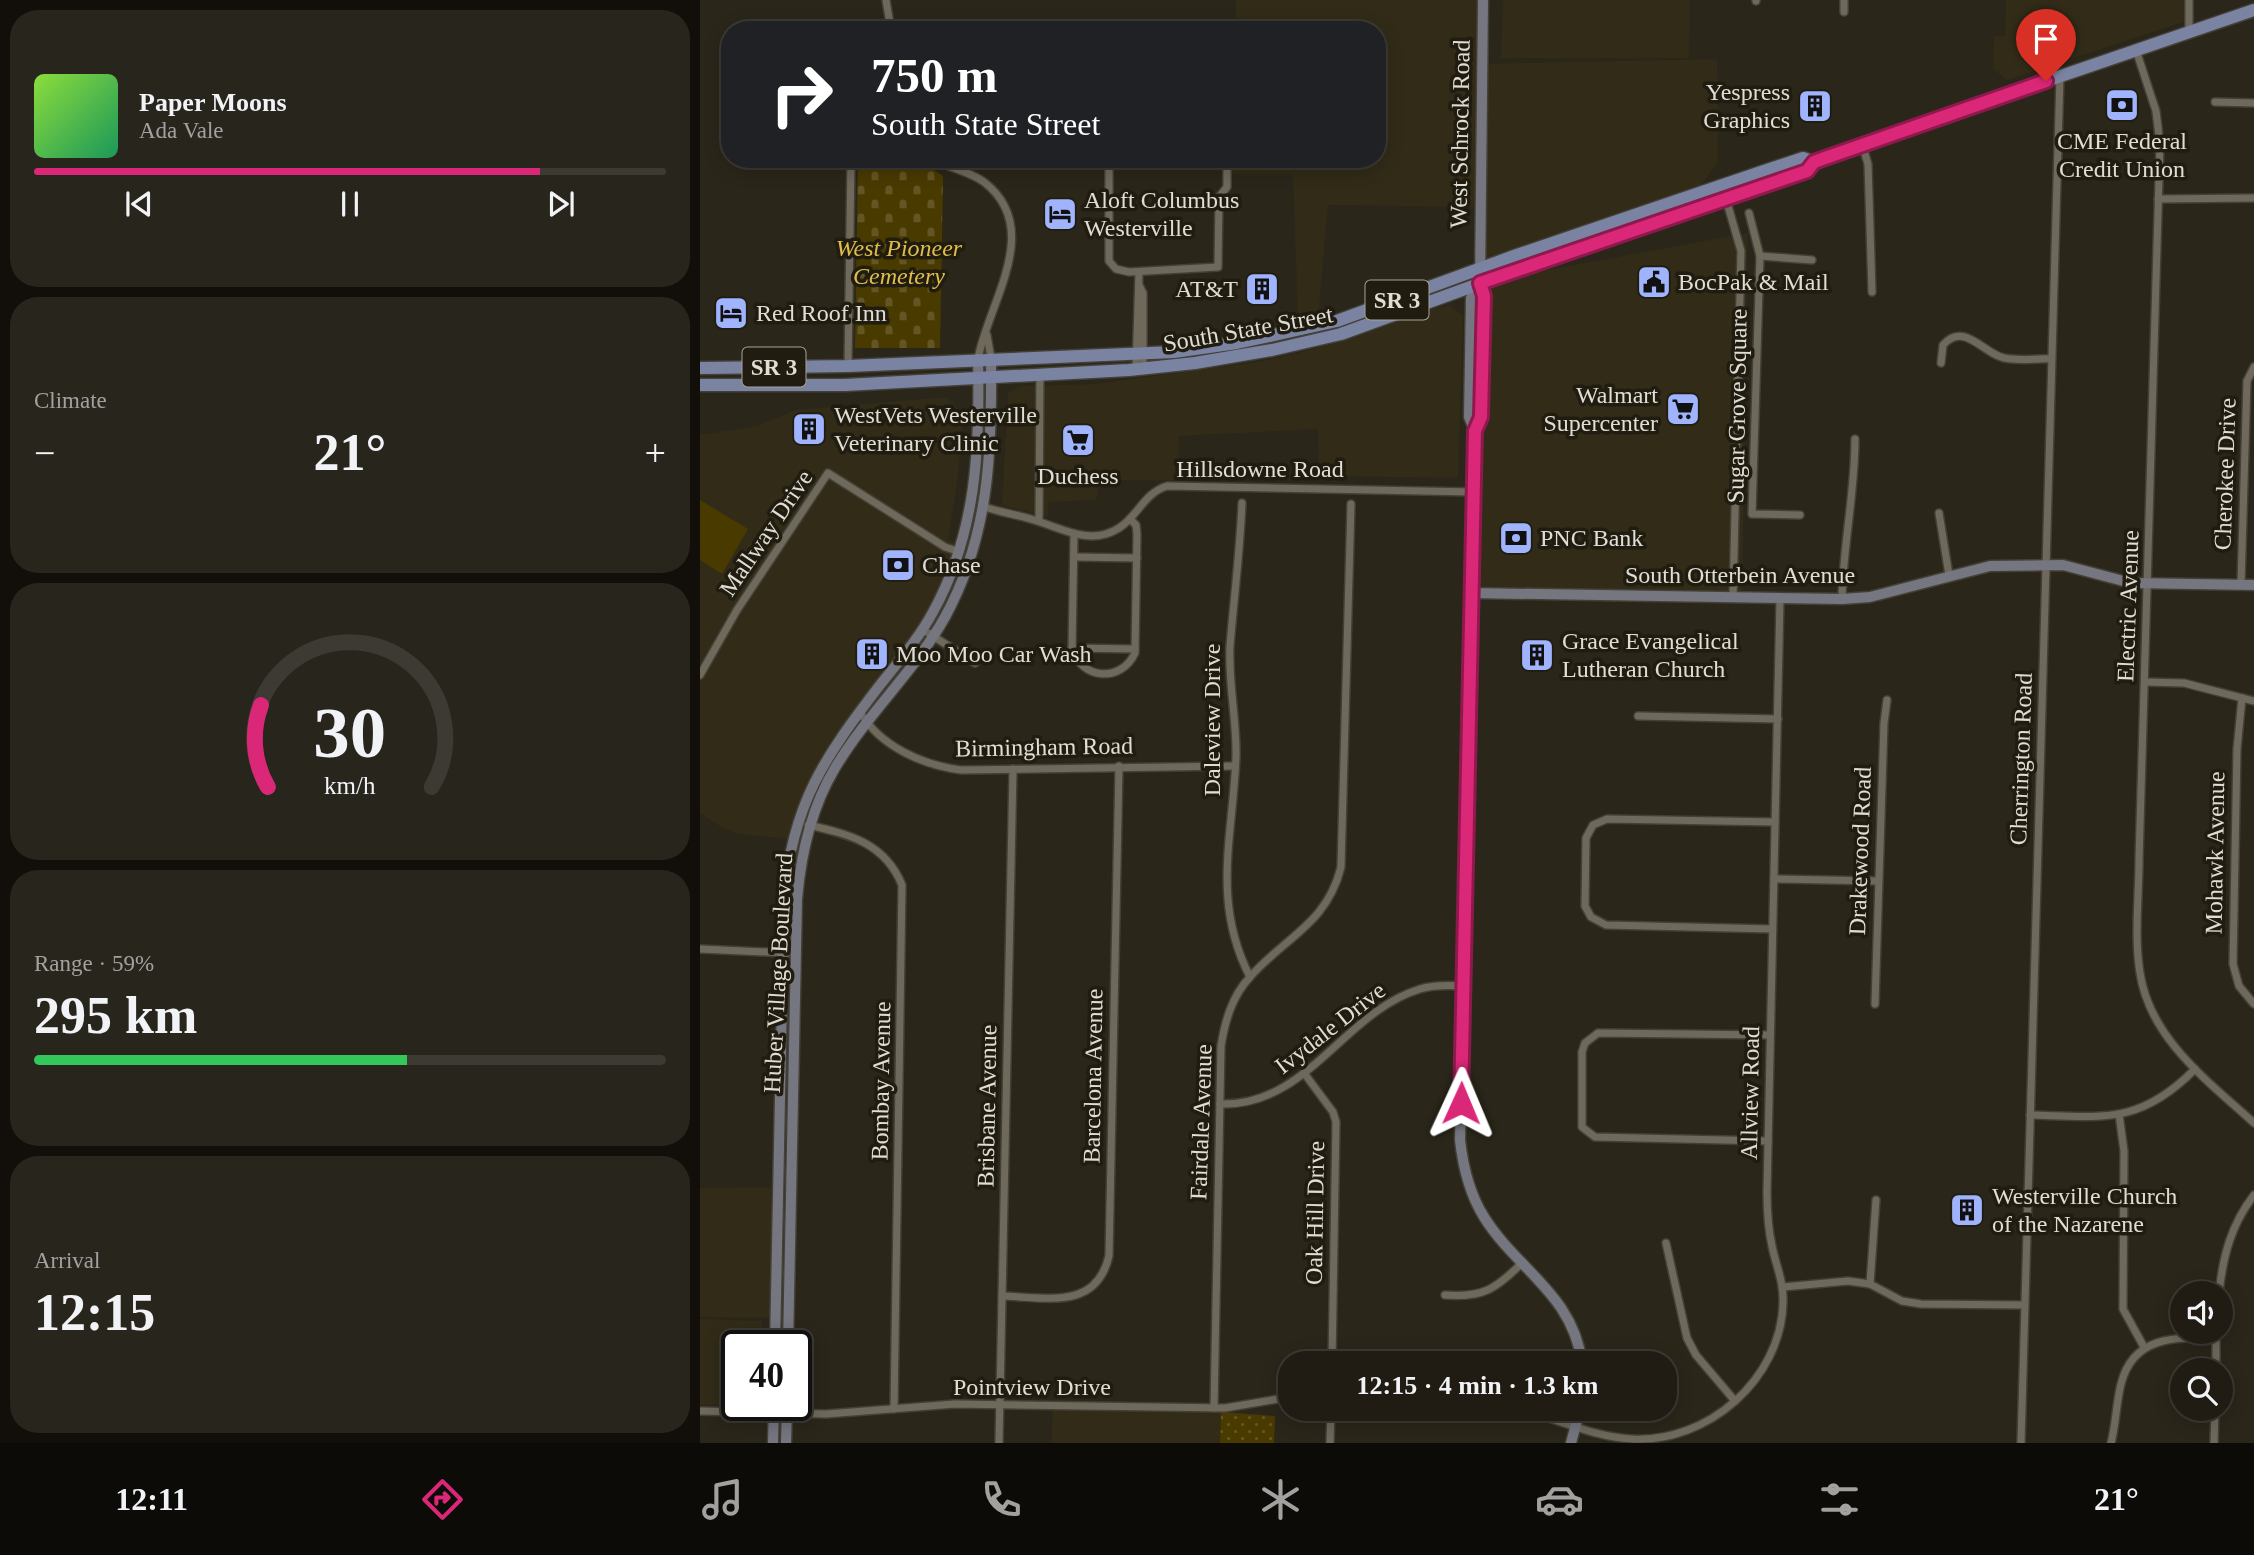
<!DOCTYPE html>
<html lang="en">
<head>
<meta charset="utf-8">
<style>
	body { margin:0; font-family:"Times New Roman",serif; background:#28251d; color:#f1f3f6; height:100vh; display:flex; flex-direction:column; font-size:26px; white-space:nowrap }
	* { box-sizing:border-box; margin:0 }
	p { font-size:23px; color:#a2a1a0 }
	.icon { flex:none; width:38px; height:38px; fill:none; stroke:currentColor; stroke-width:2; stroke-linecap:round; stroke-linejoin:round }
	.map { position:relative; flex:1; overflow:hidden }
	.sheet { display:flex; flex-direction:column; gap:10px; padding:10px; background:#120f0b; width:700px }
	.sheet>* { flex:none }
	.hud { position:absolute; left:21px; top:21px; width:665px; height:147px; border-radius:28px; box-shadow:0 4px 18px #0003,0 0 0 2px #3d3a34; background:#202124; color:#fff; overflow:hidden }
	.tools { position:absolute; left:1470px; top:1281px; display:grid; gap:14px }
	.tools a { display:grid; place-items:center; width:63px; height:63px; border-radius:50%; background:#201c14; box-shadow:0 4px 18px #0003,0 0 0 2px #3d3a34; font-size:35px }
	.speed { position:absolute; left:21px; top:1330px; display:flex; gap:14px; font-size:35px; font-weight:700; text-align:center }
	.speed>* { display:grid; place-content:center; width:91px; height:91px; border-radius:50%; background:#201c14; box-shadow:0 4px 18px #0003,0 0 0 2px #3d3a34; line-height:1 }
	.speed .limit { border:4px solid #111; border-radius:10px; background:#fff; color:#111 }
	.pin { position:absolute; display:grid; place-items:center; width:60px; height:60px; color:#fff; margin:-72px -30px; border-radius:50% 50% 50% 0; rotate:-45deg; box-shadow:0 0 7px #0007 }
	.pin .icon { rotate:45deg }
	.me { position:absolute; width:77px; margin:-38px; rotate:1deg; stroke-linejoin:round; filter:drop-shadow(0 0 5px #0008) }
	.turn { display:flex; align-items:center; gap:24px; height:147px; padding:0 35px; font-size:32px }
	.turn .icon { width:91px; height:91px; stroke-width:2.5 }
	.turn b { display:block; font-size:49px; line-height:60px }
	.big { font-size:52px; font-weight:600; line-height:1.1 }
	.sheet .card { flex:1; display:flex; flex-direction:column; justify-content:center; gap:10px; min-width:0; padding:0 24px; border-radius:28px; background:#28251d }
	.sheet .dial { align-items:center; gap:0 }
	.dial svg { height:182px; overflow:visible; fill:none; stroke:#3d3a34; stroke-width:7; stroke-linecap:round; text-anchor:middle }
	.dial text { fill:#f1f3f6; stroke:none }
	.song { display:flex; align-items:center; gap:21px }
	.cover { width:84px; height:84px; border-radius:10px; background:linear-gradient(135deg,hsl(90 70% 55%),hsl(150 70% 35%)) }
	.played { height:7px; border-radius:4px; background:linear-gradient(90deg,#db2777 80%,#3d3a34 80%) }
	.keys { display:flex; justify-content:space-around; direction:ltr }
	.heat { display:flex; justify-content:space-between; align-items:center; font-size:38px; direction:ltr }
	.charge { height:10px; border-radius:5px; background:linear-gradient(90deg,#34c759 59%,#3d3a34 0) }
	.trip { position:absolute; left:578px; top:1351px; width:399px; height:70px; border-radius:28px; background:#201c14; box-shadow:0 4px 18px #0003,0 0 0 2px #3d3a34; font-weight:600; line-height:70px; text-align:center }
	.menu { display:flex; height:112px; justify-content:space-around; align-items:center; background:#0d0b08; color:#a2a1a0 }
	.menu .icon { width:49px; height:49px }
	.menu .selected { color:#db2777 }
	.menu b { font-size:32px; color:#f1f3f6 }
	main { display:flex; flex:1; min-height:0 }
	.map>svg:first-child { display:block }
</style>
</head>
<body>
<main>
<section class="sheet">
<div class="card">
<div class="song"><i class="cover"></i><div><b>Paper Moons</b><p>Ada Vale</p></div></div>
<div class="played"></div>
<div class="keys"><svg class="icon" aria-label="previous" viewBox="0 0 24 24"><path d="M18 5L8 12l10 7zM5 5v14"/></svg><svg class="icon" aria-label="pause" viewBox="0 0 24 24"><path d="M8 5v14M16 5v14"/></svg><svg class="icon" aria-label="next" viewBox="0 0 24 24"><path d="M6 5l10 7-10 7zM19 5v14"/></svg></div>
</div>
<div class="card"><p>Climate</p>
<div class="heat"><a>−</a><b class="big">21°</b><a>+</a></div>
</div>
<div class="card dial"><svg viewBox="0 0 100 80">
<path d="M14 69A42 42 0 1 1 86 69"/>
<path d="M14 69A42 42 0 0 1 11 33" stroke="#db2777"/>
<text x="50" y="56" font-size="32" font-weight="700">30</text>
<text x="50" y="72" font-size="11">km/h</text>
</svg></div>
<div class="card"><p>Range · 59%</p><b class="big">295 km</b><div class="charge"></div></div>
<div class="card"><p>Arrival</p><b class="big">12:15</b></div>
</section>
<div class="map">
<svg width="1554" height="1443" viewBox="0 0 1554 1443">
	<defs>
		<pattern id="cemetery-stones" width="16" height="16" patternUnits="userSpaceOnUse" patternTransform="scale(1.75)"><rect width="16" height="16" fill="#493a00"/><path d="M2 7V4a2 2 0 0 1 4 0v3zM10 15v-3a2 2 0 0 1 4 0v3z" fill="#635624"/></pattern>
		<pattern id="park-dots" width="8" height="8" patternUnits="userSpaceOnUse" patternTransform="scale(1.75)"><rect width="8" height="8" fill="#493a00"/><path d="M2 2h.1M6 6h.1" fill="none" stroke="#635624" stroke-width="1.8" stroke-linecap="round"/></pattern>
	</defs>
	<rect width="100%" height="100%" fill="#2a261a"/>
	<g fill="#312b18">
		<polygon points="536,0 783,0 783,64 1017,59 1018,162 979,214 787,281 1048,233 1042,598 771,593 781,207 628,205 616,341 599,345 593,175 532,174 532,159 677,159 677,30 535,30"/>
		<polygon points="803,0 990,0 989,58 801,58"/>
		<polygon points="1306,0 1489,0 1489,20 1307,80 1293,69 1294,36 1305,36"/>
		<polygon points="750,305 763,316 758,478 619,476 618,429 479,436 479,480 401,480 396,500 348,502 348,517 302,505 308,393 319,386 395,384 564,361 630,345 708,315"/>
		<polygon points="247,397 263,414 257,483 248,539 263,545 244,592 128,756 92,839 39,834 24,829 0,813 0,435 57,426 95,410"/>
		<polygon points="71,1187 71,1318 0,1317 0,1188"/>
		<polygon points="0,1319 62,1321 62,1346 37,1346 37,1405 63,1406 0,1405"/>
		<polygon points="353,1410 521,1412 520,1443 351,1443"/>
	</g>
	<polygon fill="#493a00" points="0,500 48,529 22,574 0,560"/>
	<polygon fill="url(#cemetery-stones)" points="158,159 217,159 243,176 240,348 155,348"/>
	<polygon fill="url(#park-dots)" points="521,1412 575,1416 574,1443 520,1443"/>
	<g fill="none" stroke-linecap="round" stroke-linejoin="round">
		<g stroke="#434037" stroke-width="10">
			<g id="street">
				<polyline points="186,0 191,30"/>
				<polyline points="1056,0 1056,1"/>
				<polyline points="1144,0 1144,12"/>
				<polyline points="1489,32 1489,0"/>
				<path d="M1436 50 1456 111 1460 144 1439 860C1439 897 1434 936 1440 973 1450 1039 1508 1081 1554 1123"/>
				<polyline points="1515,102 1554,103"/>
				<polyline points="1162,144 1168,164 1172,292"/>
				<path d="M235 159C250 169 269 171 284 182 345 229 287 305 278 359"/>
				<polyline points="409,159 409,261 416,269 429,272 518,267 519,197 527,187 527,159"/>
				<polyline points="1026,199 1041,251 1033,598"/>
				<polyline points="1458,199 1554,198"/>
				<polyline points="1049,213 1060,256 1052,514 1100,515"/>
				<polyline points="1060,256 1112,260"/>
				<polyline points="439,285 443,293 443,368"/>
				<polyline points="287,335 291,358"/>
				<path d="M1241 363 1243 345C1263 322 1282 351 1301 357 1315 362 1336 358 1351 359"/>
				<polyline points="148,366 151,159"/>
				<polyline points="436,369 439,272"/>
				<path d="M542 503C540 551 534 598 530 646 528 683 537 720 536 757 533 836 511 901 550 977"/>
				<path d="M285 507C302 513 320 515 337 521 363 529 391 546 419 528 438 516 444 493 467 486L774 492"/>
				<polyline points="1239,513 1249,575"/>
				<polyline points="339,521 340,373"/>
				<path d="M374 535 372 648C381 680 421 683 435 653L437 534 436 525 430 519"/>
				<polyline points="374,557 437,558"/>
				<polyline points="1541,584 1547,381 1554,367"/>
				<path d="M1142 599C1143 545 1155 493 1155 439"/>
				<polyline points="222,629 275,663"/>
				<polyline points="372,648 435,649"/>
				<polyline points="0,675 37,610 128,473 245,547 260,552"/>
				<polyline points="1445,682 1484,683 1554,701"/>
				<polyline points="1542,698 1537,749 1533,964 1539,986 1554,1004"/>
				<path d="M160 712C180 746 222 765 261 770L535 766"/>
				<polyline points="938,716 1078,719"/>
				<path d="M108 825C149 834 185 843 202 885L194 1409"/>
				<polyline points="1074,879 1178,881"/>
				<polyline points="1072,929 906,925 891,917 885,906 886,838 893,825 907,819 1075,822"/>
				<polyline points="0,949 87,953"/>
				<polyline points="1175,1004 1184,723 1187,700"/>
				<polyline points="604,1073 633,1112 636,1122 632,1363"/>
				<path d="M520 1104C607 1107 644 1012 720 989 733 985 749 985 763 986"/>
				<polyline points="1419,1114 1424,1151 1423,1309 1444,1347"/>
				<path d="M1330 1115C1403 1117 1440 1125 1495 1069"/>
				<polyline points="1068,1141 895,1137 882,1127 882,1052 885,1043 898,1033 1070,1035"/>
				<polyline points="966,1243 987,1338 996,1355 1035,1401"/>
				<polyline points="1170,1284 1176,1200"/>
				<polyline points="1083,1287 1148,1281 1170,1284 1202,1301 1221,1304 1324,1305"/>
				<path d="M1519 1293C1523 1256 1531 1225 1554 1195"/>
				<path d="M745 1295C783 1298 796 1289 823 1262"/>
				<path d="M302 1296C346 1297 396 1311 409 1256L419 766"/>
				<polyline points="1516,1370 1516,1332"/>
				<path d="M514 1408 521 1046C525 1021 532 996 550 977 585 937 627 924 641 867L651 504"/>
				<path d="M818 1409C856 1418 893 1437 932 1439 1008 1443 1081 1379 1083 1303 1084 1282 1076 1266 1072 1246 1068 1228 1067 1210 1067 1192L1080 599"/>
				<polyline points="0,1411 126,1414 255,1404 525,1408 590,1397"/>
				<polyline points="299,1443 313,769"/>
				<polyline points="630,1443 631,1409"/>
				<polyline points="1321,1443 1360,76"/>
				<path d="M1411 1443C1416 1424 1416 1404 1421 1384 1433 1336 1475 1337 1516 1338"/>
				<polyline points="1514,1443 1515,1409"/>
			</g>
		</g>
		<g stroke="#434037" stroke-width="13">
			<g id="secondary">
				<path d="M783 0 780 283 784 296 781 417 775 431 760 1140C763 1167 769 1193 784 1217 817 1270 873 1294 882 1363"/>
				<polyline points="775,431 769,417 771,298 780,283"/>
				<polyline points="771,593 1142,599 1170,597 1290,566 1363,565 1431,583 1554,585"/>
				<path d="M75 1346 84 899C92 804 124 758 180 685 199 661 219 638 233 612 277 532 280 448 278 359"/>
				<path d="M88 1346 97 899C101 853 111 808 135 768 167 714 215 671 245 617 290 535 292 449 291 358"/>
				<polyline points="73,1443 74,1405"/>
				<polyline points="86,1443 87,1405"/>
				<polyline points="871,1443 880,1409"/>
			</g>
		</g>
		<g stroke="#434037" stroke-width="15">
			<g id="primary">
				<polyline points="0,368 148,366 474,352 537,343 637,321 814,256 1058,173 1103,158 1114,162"/>
				<polyline points="0,385 145,385 429,370 495,363 572,350 641,334 845,260 1107,171 1114,162 1162,144 1554,10"/>
			</g>
		</g>
		<use href="#street" stroke="#6e695b" stroke-width="7"/>
		<use href="#secondary" stroke="#75767f" stroke-width="10"/>
		<use href="#primary" stroke="#7b83a2" stroke-width="12"/>
	</g>
	<g fill="none" stroke-linecap="round" stroke-linejoin="round">
		<g stroke="#8e194d" stroke-width="18">
			<polyline id="route" points="761,1103 775,431 781,417 784,296 780,283 1107,171 1114,162 1125,158 1346,81"/>
		</g>
		<use href="#route" stroke="#db2777" stroke-width="12"/>
	</g>
	<defs>
		<g id="bank-square" transform="scale(1.75)"><rect x="-9" y="-9" width="18" height="18" rx="4" fill="#a0b3fd" stroke="#201c10"/><path d="M-6-4H6V4H-6ZM0-2.3a2.3 2.3 0 1 0 0 4.6a2.3 2.3 0 1 0 0-4.6Z" fill="#111"/></g>
		<g id="building-square" transform="scale(1.75)"><rect x="-9" y="-9" width="18" height="18" rx="4" fill="#a0b3fd" stroke="#201c10"/><path d="M-4-6H4V6H1V3H-1V6H-4ZM-2.5-4.3h1.7v1.8h-1.7ZM.8-4.3h1.7v1.8H.8ZM-2.5-1h1.7V.8h-1.7ZM.8-1h1.7V.8H.8Z" fill="#111"/></g>
		<g id="hotel-square" transform="scale(1.75)"><rect x="-9" y="-9" width="18" height="18" rx="4" fill="#a0b3fd" stroke="#201c10"/><path d="M-6-4.5h1.5V1H6V5H4.5V3h-9V5H-6ZM-4 0a1.8 1.8 0 1 1 3.6 0ZM.5 0V-2.5h3Q6-2.5 6 0Z" fill="#111"/></g>
		<g id="civic-square" transform="scale(1.75)"><rect x="-9" y="-9" width="18" height="18" rx="4" fill="#a0b3fd" stroke="#201c10"/><path d="M-.6-6.5H3V-4.5H.6V-3L4-1V1h2V6H-6V1h2V-1L-.6-3ZM-1.2 2.5V6h2.4V2.5Z" fill="#111"/></g>
		<g id="supermarket-square" transform="scale(1.75)"><rect x="-9" y="-9" width="18" height="18" rx="4" fill="#a0b3fd" stroke="#201c10"/><path d="M-6-5.5h2.5l.6 2H6L4.5 2H-2.5L-4.4-4H-6ZM-1.5 3.2a1.3 1.3 0 1 0 .1 0ZM3 3.2a1.3 1.3 0 1 0 .1 0Z" fill="#111"/></g>
	</defs>
	<g fill-rule="evenodd">
		<use href="#bank-square" x="1422" y="105"/>
		<use href="#building-square" x="1115" y="106"/>
		<use href="#hotel-square" x="360" y="214"/>
		<use href="#civic-square" x="954" y="282"/>
		<use href="#building-square" x="562" y="289"/>
		<use href="#hotel-square" x="31" y="313"/>
		<use href="#supermarket-square" x="983" y="409"/>
		<use href="#building-square" x="109" y="429"/>
		<use href="#supermarket-square" x="378" y="440"/>
		<use href="#bank-square" x="816" y="538"/>
		<use href="#bank-square" x="198" y="565"/>
		<use href="#building-square" x="172" y="654"/>
		<use href="#building-square" x="837" y="655"/>
		<use href="#building-square" x="1267" y="1210"/>
	</g>
	<g text-anchor="middle" stroke-width="7" stroke-linejoin="round" paint-order="stroke">
		<g fill="#201c10" stroke="#a6a39a" stroke-width="2">
			<rect x="665.5" y="280.5" width="63" height="39" rx="5"/>
			<rect x="42.5" y="347.5" width="63" height="39" rx="5"/>
		</g>
		<g font-size="23" font-weight="bold" fill="#e0ddd5">
			<text x="697" y="308">SR 3</text>
			<text x="74" y="375">SR 3</text>
		</g>
		<g font-size="24" fill="#e0ddd5" stroke="#201c10" text-anchor="start">
			<text x="1090" y="100" text-anchor="end">Yespress<tspan x="1090" dy="28">Graphics</tspan></text>
			<text x="1422" y="149" text-anchor="middle">CME Federal<tspan x="1422" dy="28">Credit Union</tspan></text>
			<text x="384" y="208">Aloft Columbus<tspan x="384" dy="28">Westerville</tspan></text>
			<text x="978" y="290">BocPak &amp; Mail</text>
			<text x="538" y="297" text-anchor="end">AT&amp;T</text>
			<text x="56" y="321">Red Roof Inn</text>
			<text x="958" y="403" text-anchor="end">Walmart<tspan x="958" dy="28">Supercenter</tspan></text>
			<text x="134" y="423">WestVets Westerville<tspan x="134" dy="28">Veterinary Clinic</tspan></text>
			<text x="378" y="484" text-anchor="middle">Duchess</text>
			<text x="840" y="546">PNC Bank</text>
			<text x="222" y="573">Chase</text>
			<text x="862" y="649">Grace Evangelical<tspan x="862" dy="28">Lutheran Church</tspan></text>
			<text x="196" y="662">Moo Moo Car Wash</text>
			<text x="1292" y="1204">Westerville Church<tspan x="1292" dy="28">of the Nazarene</tspan></text>
		</g>
		<g font-size="24" fill="#e0ddd5" stroke="#201c10">
			<text transform="translate(760 134) rotate(-89)" y="8">West Schrock Road</text>
			<text transform="translate(548 329) rotate(-10)" y="8">South State Street</text>
			<text transform="translate(1037 406) rotate(-89)" y="8">Sugar Grove Square</text>
			<text x="560" y="477">Hillsdowne Road</text>
			<text transform="translate(1525 474) rotate(-88)" y="8">Cherokee Drive</text>
			<text transform="translate(66 533) rotate(-56)" y="8">Mallway Drive</text>
			<text x="1040" y="583">South Otterbein Avenue</text>
			<text transform="translate(1428 606) rotate(-88)" y="8">Electric Avenue</text>
			<text transform="translate(512 720) rotate(-90)" y="8">Daleview Drive</text>
			<text transform="translate(344 747) rotate(-1)" y="8">Birmingham Road</text>
			<text transform="translate(1321 759) rotate(-88)" y="8">Cherrington Road</text>
			<text transform="translate(1160 851) rotate(-88)" y="8">Drakewood Road</text>
			<text transform="translate(1515 853) rotate(-89)" y="8">Mohawk Avenue</text>
			<text transform="translate(78 973) rotate(-87)" y="8">Huber Village Boulevard</text>
			<text transform="translate(630 1028) rotate(-38)" y="8">Ivydale Drive</text>
			<text transform="translate(393 1076) rotate(-89)" y="8">Barcelona Avenue</text>
			<text transform="translate(181 1081) rotate(-89)" y="8">Bombay Avenue</text>
			<text transform="translate(1050 1093) rotate(-89)" y="8">Allview Road</text>
			<text transform="translate(287 1106) rotate(-89)" y="8">Brisbane Avenue</text>
			<text transform="translate(501 1122) rotate(-88)" y="8">Fairdale Avenue</text>
			<text transform="translate(615 1213) rotate(-89)" y="8">Oak Hill Drive</text>
			<text x="332" y="1395">Pointview Drive</text>
		</g>
		<g font-size="24" font-style="italic" fill="#e1be4b" stroke="#201c10">
			<text x="199" y="256">West Pioneer<tspan x="199" dy="28">Cemetery</tspan></text>
		</g>
	</g>
</svg>
<div class="tools">
<a><svg class="icon" aria-label="sound" viewBox="0 0 24 24"><path d="M4 9h4l5-4v14l-5-4H4zM17 9q2 3 0 6"/></svg></a>
<a><svg class="icon" aria-label="search" viewBox="0 0 24 24"><circle cx="10" cy="10" r="6"/><path d="M15 15l6 6"/></svg></a>
</div>
<div class="speed"><div class="limit">40</div></div>
<div class="pin" style="left:1346px;top:81px;background:#d93025"><svg class="icon" aria-label="arrive" viewBox="0 0 24 24"><path d="M6 21V4h12l-3 4 3 4H6"/></svg></div>
<svg class="me" style="left:761px;top:1103px" viewBox="-20 -20 40 40"><path d="M0-17L14 15 0 8-14 15z" fill="#db2777" stroke="#fff" stroke-width="4"/></svg>
<div class="trip">12:15 · 4 min · 1.3 km</div>
<div class="hud">
<div class="turn"><svg class="icon" aria-label="right" viewBox="0 0 24 24"><path d="M7 20v-9h11M14 6l5 5-5 5"/></svg><div><b>750 m</b>South State Street</div></div>
</div>
</div>
</main>
<nav class="menu">
<b>12:11</b>
<svg class="icon selected" aria-label="directions" viewBox="0 0 24 24"><path d="M12 3l9 9-9 9-9-9zM9 14v-3h6M13 9l2 2-2 2"/></svg>
<svg class="icon" aria-label="music" viewBox="0 0 24 24"><path d="M9 18V5l10-2v13"/><circle cx="6" cy="18" r="3"/><circle cx="16" cy="16" r="3"/></svg>
<svg class="icon" aria-label="phone" viewBox="0 0 24 24"><path d="M5 4h4l2 5-3 2q2 4 5 5l2-3 5 2v4C11 20 4 13 5 4z"/></svg>
<svg class="icon" aria-label="climate" viewBox="0 0 24 24"><path d="M12 3v18M4 7l16 10M4 17L20 7"/></svg>
<svg class="icon" aria-label="car" viewBox="0 0 24 24"><path d="M5 17H2v-5l4-1 3-4h7l3 4 3 1v5h-3M9 17h6M6 11h13"/><circle cx="7" cy="17" r="2"/><circle cx="17" cy="17" r="2"/></svg>
<svg class="icon" aria-label="filters" viewBox="0 0 24 24"><path d="M4 7h16M4 17h16"/><circle cx="9" cy="7" r="2"/><circle cx="15" cy="17" r="2"/></svg>
<b>21°</b>
</nav>
</body>
</html>
